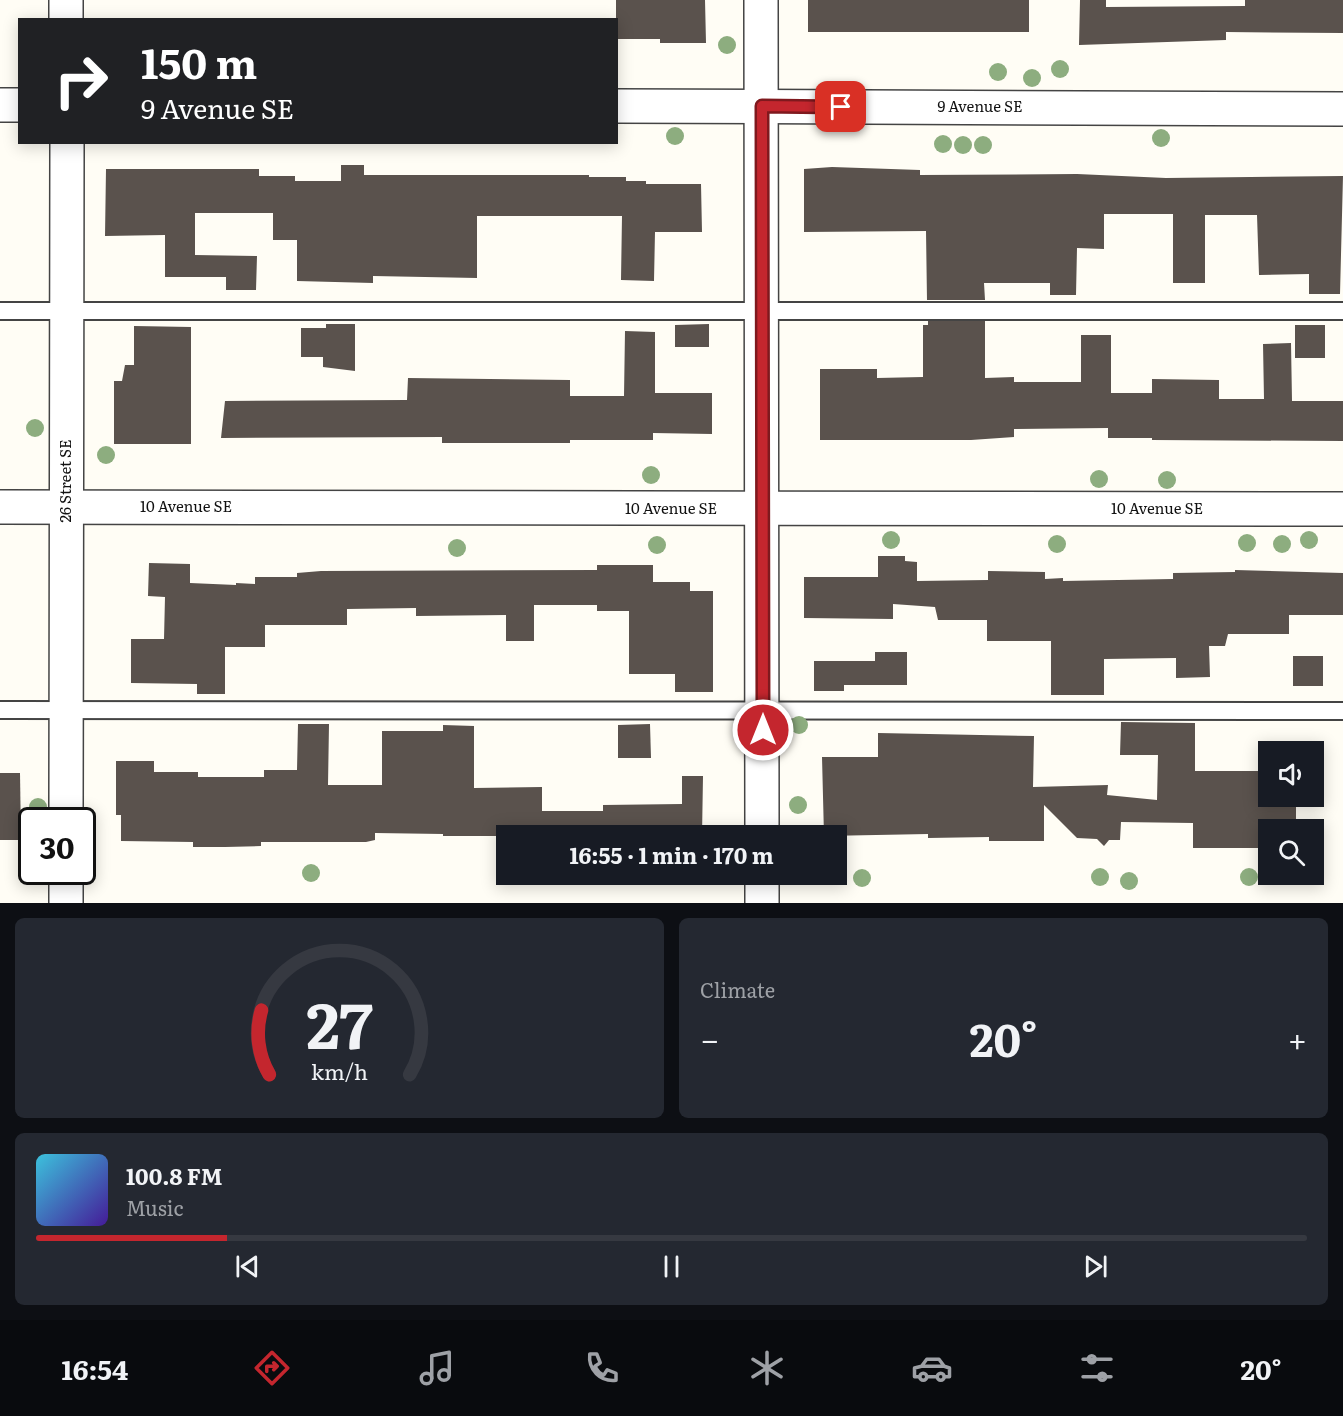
<!DOCTYPE html>
<html lang="en">
<head>
<meta charset="utf-8">
<style>
	body { margin:0; font-family:Literata,serif; background:#242831; color:#f1f3f6; height:100vh; display:flex; flex-direction:column; font-size:22px; white-space:nowrap }
	* { box-sizing:border-box; margin:0 }
	p { font-size:20px; color:#9ea1a6 }
	.icon { flex:none; width:33px; height:33px; fill:none; stroke:currentColor; stroke-width:2; stroke-linecap:round; stroke-linejoin:round }
	.map { position:relative; height:903px; overflow:hidden }
	.panel { display:flex; flex-direction:column; gap:15px; padding:15px; background:#0d0f14; flex:1 }
	.panel>* { flex:none }
	.guide { position:absolute; left:18px; top:18px; width:600px; height:126px; border-radius:0px; box-shadow:0 3px 15px #0003; background:#202124; color:#fff; overflow:hidden }
	.controls { position:absolute; left:1258px; top:741px; display:grid; gap:12px }
	.controls a { display:grid; place-items:center; width:66px; height:66px; border-radius:0px; background:#171b24; box-shadow:0 3px 15px #0003; font-size:30px }
	.speed { position:absolute; left:18px; top:807px; display:flex; gap:12px; font-size:30px; font-weight:700; text-align:center }
	.speed>* { display:grid; place-content:center; width:78px; height:78px; border-radius:50%; background:#171b24; box-shadow:0 3px 15px #0003; line-height:1 }
	.speed .limit { border:3px solid #111; border-radius:9px; background:#fff; color:#111 }
	.pin { position:absolute; display:grid; place-items:center; width:51px; height:51px; color:#fff; margin:-26px; border-radius:12px; box-shadow:0 3px 9px #0006 }
	.me { position:absolute; width:66px; margin:-33px; rotate:0deg; stroke-linejoin:round; filter:drop-shadow(0 0 4px #0008) }
	.turn { display:flex; align-items:center; gap:21px; height:126px; padding:0 24px; font-size:27px }
	.turn .icon { width:78px; height:78px; stroke-width:2.5 }
	.turn b { display:block; font-size:42px; line-height:51px }
	.big { font-size:45px; font-weight:700; line-height:1.1 }
	.panel .widget { flex:1; display:flex; flex-direction:column; justify-content:center; gap:9px; min-width:0; padding:0 21px; border-radius:9px; background:#242831 }
	.panel .dial { align-items:center; gap:0 }
	.dial svg { height:156px; overflow:visible; fill:none; stroke:#363941; stroke-width:7; stroke-linecap:round; text-anchor:middle }
	.dial text { fill:#f1f3f6; stroke:none }
	.song { display:flex; align-items:center; gap:18px }
	.cover { width:72px; height:72px; border-radius:9px; background:linear-gradient(135deg,hsl(190 70% 55%),hsl(260 70% 35%)) }
	.played { height:6px; border-radius:3px; background:linear-gradient(90deg,#c4262e 15%,#363941 15%) }
	.keys { display:flex; justify-content:space-around; direction:ltr }
	.heat { display:flex; justify-content:space-between; align-items:center; font-size:33px; direction:ltr }
	.panel .tiles { flex:1; display:grid; gap:15px; grid-template-columns:1fr 1fr }
	.widget:last-child { grid-column:span 2 }
	.trip { position:absolute; left:496px; top:825px; width:351px; height:60px; border-radius:0px; background:#171b24; box-shadow:0 3px 15px #0003; font-weight:700; line-height:60px; text-align:center }
	.menu { display:flex; height:96px; justify-content:space-around; align-items:center; background:#090b0e; color:#9ea1a6 }
	.menu .icon { width:42px; height:42px }
	.menu .on { color:#c4262e }
	.menu b { font-size:27px; color:#f1f3f6 }
	.map>svg:first-child { display:block }
</style>
</head>
<body>
<div class="map">
<svg width="1343" height="903" viewBox="0 0 1343 903">
	<rect width="100%" height="100%" fill="#fffdf5"/>
	<g fill="#5a524d">
		<polygon points="616,0 705,0 706,43 660,43 660,39 616,39"/>
		<rect x="808" y="0" width="221" height="32"/>
		<polygon points="1080,0 1106,0 1106,7 1245,6 1245,0 1343,0 1343,33 1226,32 1226,40 1079,45"/>
		<polygon points="341,165 364,165 364,175 589,175 589,177 626,177 626,181 646,181 646,184 701,184 702,232 655,232 654,281 621,280 622,216 477,216 477,278 373,276 373,283 297,281 297,240 273,240 273,213 195,213 195,255 257,256 256,290 226,290 226,277 165,277 165,235 105,236 106,169 259,169 259,176 295,176 295,181 341,181"/>
		<polygon points="832,167 920,170 920,175 1077,174 1166,178 1343,176 1340,294 1309,294 1309,274 1259,275 1257,215 1205,215 1205,283 1173,283 1173,214 1104,214 1104,249 1077,248 1076,295 1050,295 1050,283 984,283 985,300 927,300 926,231 804,232 804,169"/>
		<polygon points="928,321 985,321 985,378 1014,377 1014,382 1081,382 1081,335 1111,335 1111,393 1152,393 1152,379 1219,380 1219,399 1264,399 1263,344 1291,343 1292,401 1343,401 1343,441 1152,440 1152,438 1108,438 1108,428 1014,429 1014,437 971,440 820,440 820,369 877,369 877,378 923,377 923,325 928,325"/>
		<polygon points="326,324 355,324 355,371 323,367 323,357 301,357 301,328 326,328"/>
		<polygon points="709,324 709,347 675,347 675,325"/>
		<rect x="1295" y="325" width="30" height="33"/>
		<polygon points="134,326 191,327 191,444 114,444 114,381 122,381 125,365 134,365"/>
		<polygon points="625,331 655,332 655,393 712,393 712,434 653,433 653,440 570,440 570,443 442,443 442,437 221,438 225,401 407,400 408,378 570,380 570,396 624,396"/>
		<polygon points="878,556 905,556 905,561 917,562 917,581 988,580 988,571 1045,572 1045,579 1063,578 1063,581 1173,579 1173,573 1235,572 1235,570 1343,573 1343,615 1289,615 1289,634 1228,634 1225,646 1209,646 1210,677 1176,678 1176,658 1104,659 1104,695 1051,695 1051,641 987,641 987,620 938,620 935,607 893,604 893,619 804,618 804,577 878,577"/>
		<polygon points="149,563 190,564 190,583 236,585 236,583 255,584 255,577 297,577 297,573 321,571 597,570 597,565 653,565 653,582 690,582 690,591 713,591 713,692 675,692 675,674 629,674 629,611 597,611 597,605 534,605 534,641 506,641 506,615 416,616 416,608 347,609 347,625 265,625 265,647 225,647 225,694 197,694 197,684 131,683 131,639 164,639 165,597 148,596"/>
		<polygon points="875,652 907,652 907,685 844,685 844,691 814,691 814,661 875,661"/>
		<rect x="1293" y="656" width="30" height="30"/>
		<polygon points="1121,722 1195,723 1195,771 1269,771 1269,796 1296,796 1296,819 1290,819 1290,830 1269,830 1269,848 1193,848 1193,823 1121,822 1120,840 1109,840 1104,846 1097,839 1077,838 1044,805 1044,841 989,841 989,837 928,838 928,834 824,836 822,757 878,757 878,733 1034,736 1033,787 1108,785 1107,795 1157,800 1158,755 1120,755"/>
		<polygon points="298,724 329,724 328,785 382,785 382,731 443,731 443,725 474,726 474,788 542,787 542,811 603,811 603,805 682,804 682,776 703,776 702,836 443,836 443,834 375,833 375,840 366,842 261,842 261,846 225,847 193,847 193,842 121,841 121,815 116,815 116,761 154,761 154,772 198,772 198,777 264,777 264,770 297,770"/>
		<polygon points="650,724 651,758 618,758 618,725"/>
		<polygon points="0,773 20,773 21,840 0,840"/>
	</g>
	<g fill="none" stroke-linecap="round" stroke-linejoin="round">
		<g stroke="#444" stroke-width="20">
			<g id="service">
				<polyline points="0,311 1343,311"/>
				<polyline points="0,710 1343,711"/>
			</g>
		</g>
		<g stroke="#444" stroke-width="36">
			<g id="minor">
				<polyline points="66,0 66,20"/>
				<polyline points="761,0 762,836"/>
				<polyline points="0,105 20,105"/>
				<polyline points="616,106 1343,109"/>
				<polyline points="0,507 1343,509"/>
				<polyline points="66,820 67,142"/>
				<polyline points="66,872 66,903"/>
				<polyline points="762,903 762,874"/>
			</g>
		</g>
		<use href="#service" stroke="#fff" stroke-width="16"/>
		<use href="#minor" stroke="#fff" stroke-width="33"/>
	</g>
	<g fill="#8dad7f">
		<circle cx="727" cy="45" r="9"/>
		<circle cx="1060" cy="69" r="9"/>
		<circle cx="998" cy="72" r="9"/>
		<circle cx="1032" cy="78" r="9"/>
		<circle cx="675" cy="136" r="9"/>
		<circle cx="1161" cy="138" r="9"/>
		<circle cx="943" cy="144" r="9"/>
		<circle cx="963" cy="145" r="9"/>
		<circle cx="983" cy="145" r="9"/>
		<circle cx="35" cy="428" r="9"/>
		<circle cx="106" cy="455" r="9"/>
		<circle cx="651" cy="475" r="9"/>
		<circle cx="1099" cy="479" r="9"/>
		<circle cx="1167" cy="480" r="9"/>
		<circle cx="891" cy="540" r="9"/>
		<circle cx="1309" cy="540" r="9"/>
		<circle cx="1247" cy="543" r="9"/>
		<circle cx="1057" cy="544" r="9"/>
		<circle cx="1282" cy="544" r="9"/>
		<circle cx="657" cy="545" r="9"/>
		<circle cx="457" cy="548" r="9"/>
		<circle cx="799" cy="725" r="9"/>
		<circle cx="798" cy="805" r="9"/>
		<circle cx="38" cy="807" r="9"/>
		<circle cx="311" cy="873" r="9"/>
		<circle cx="1100" cy="877" r="9"/>
		<circle cx="1249" cy="877" r="9"/>
		<circle cx="862" cy="878" r="9"/>
		<circle cx="1129" cy="881" r="9"/>
	</g>
	<g fill="none" stroke-linecap="round" stroke-linejoin="round">
		<g stroke="#7f191e" stroke-width="15">
			<polyline id="route" points="763,730 762,106 841,107"/>
		</g>
		<use href="#route" stroke="#c4262e" stroke-width="10"/>
	</g>
	<g text-anchor="middle" stroke-width="6" stroke-linejoin="round" paint-order="stroke">
		<g font-size="15" fill="#111" stroke="#fff">
			<text x="980" y="112">9 Avenue SE</text>
			<text transform="translate(66 481) rotate(-90)" y="5">26 Street SE</text>
			<text x="186" y="512">10 Avenue SE</text>
			<text x="671" y="514">10 Avenue SE</text>
			<text x="1157" y="514">10 Avenue SE</text>
		</g>
	</g>
</svg>
<div class="controls">
<a><svg class="icon" aria-label="sound" viewBox="0 0 24 24"><path d="M4 9h4l5-4v14l-5-4H4zM17 9q2 3 0 6"/></svg></a>
<a><svg class="icon" aria-label="search" viewBox="0 0 24 24"><circle cx="10" cy="10" r="6"/><path d="M15 15l6 6"/></svg></a>
</div>
<div class="speed"><div class="limit">30</div></div>
<div class="pin" style="left:841px;top:107px;background:#d93025"><svg class="icon" aria-label="arrive" viewBox="0 0 24 24"><path d="M6 21V4h12l-3 4 3 4H6"/></svg></div>
<svg class="me" style="left:763px;top:730px" viewBox="-20 -20 40 40"><circle r="17" fill="#c4262e" stroke="#fff" stroke-width="3"/><path d="M0-11L8 9 0 5-8 9z" fill="#fff"/></svg>
<div class="trip">16:55 · 1 min · 170 m</div>
<div class="guide">
<div class="turn"><svg class="icon" aria-label="right" viewBox="0 0 24 24"><path d="M7 20v-9h11M14 6l5 5-5 5"/></svg><div><b>150 m</b>9 Avenue SE</div></div>
</div>
</div>
<section class="panel">
<div class="tiles">
<div class="widget dial"><svg viewBox="0 0 100 80">
<path d="M14 69A42 42 0 1 1 86 69"/>
<path d="M14 69A42 42 0 0 1 10 36" stroke="#c4262e"/>
<text x="50" y="56" font-size="32" font-weight="700">27</text>
<text x="50" y="72" font-size="11">km/h</text>
</svg></div>
<div class="widget"><p>Climate</p>
<div class="heat"><a>−</a><b class="big">20°</b><a>+</a></div>
</div>
<div class="widget">
<div class="song"><i class="cover"></i><div><b>100.8 FM</b><p>Music</p></div></div>
<div class="played"></div>
<div class="keys"><svg class="icon" aria-label="previous" viewBox="0 0 24 24"><path d="M18 5L8 12l10 7zM5 5v14"/></svg><svg class="icon" aria-label="pause" viewBox="0 0 24 24"><path d="M8 5v14M16 5v14"/></svg><svg class="icon" aria-label="next" viewBox="0 0 24 24"><path d="M6 5l10 7-10 7zM19 5v14"/></svg></div>
</div>
</div>
</section>
<nav class="menu">
<b>16:54</b>
<svg class="icon on" aria-label="directions" viewBox="0 0 24 24"><path d="M12 3l9 9-9 9-9-9zM9 14v-3h6M13 9l2 2-2 2"/></svg>
<svg class="icon" aria-label="music" viewBox="0 0 24 24"><path d="M9 18V5l10-2v13"/><circle cx="6" cy="18" r="3"/><circle cx="16" cy="16" r="3"/></svg>
<svg class="icon" aria-label="phone" viewBox="0 0 24 24"><path d="M5 4h4l2 5-3 2q2 4 5 5l2-3 5 2v4C11 20 4 13 5 4z"/></svg>
<svg class="icon" aria-label="climate" viewBox="0 0 24 24"><path d="M12 3v18M4 7l16 10M4 17L20 7"/></svg>
<svg class="icon" aria-label="car" viewBox="0 0 24 24"><path d="M5 17H2v-5l4-1 3-4h7l3 4 3 1v5h-3M9 17h6M6 11h13"/><circle cx="7" cy="17" r="2"/><circle cx="17" cy="17" r="2"/></svg>
<svg class="icon" aria-label="filters" viewBox="0 0 24 24"><path d="M4 7h16M4 17h16"/><circle cx="9" cy="7" r="2"/><circle cx="15" cy="17" r="2"/></svg>
<b>20°</b>
</nav>
</body>
</html>
